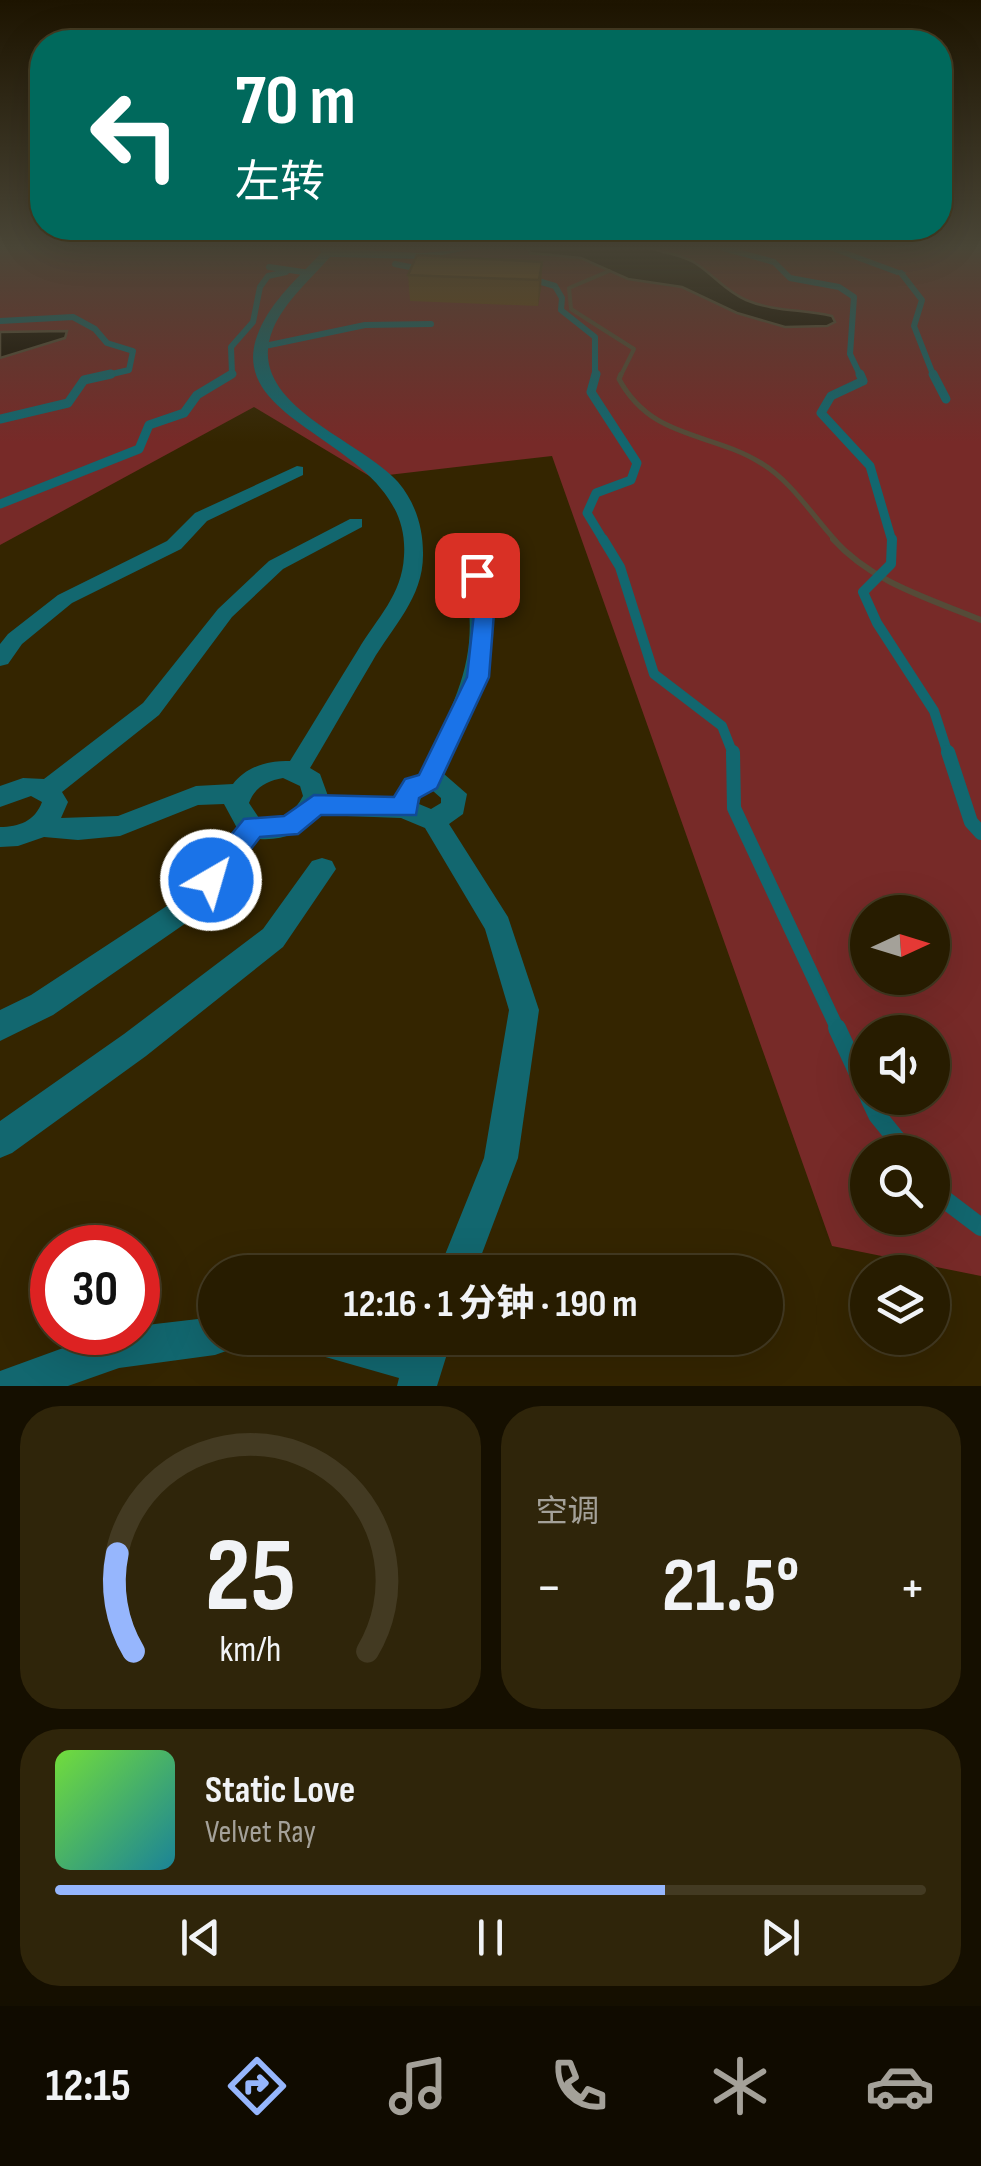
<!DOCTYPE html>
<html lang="zh">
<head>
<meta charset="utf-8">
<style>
	body { margin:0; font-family:"Sofia Sans Condensed","Noto Sans SC",sans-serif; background:#2f250a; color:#f1f3f6; height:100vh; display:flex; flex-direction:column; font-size:38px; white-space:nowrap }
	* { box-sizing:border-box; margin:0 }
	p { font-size:32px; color:#a4a199 }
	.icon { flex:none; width:55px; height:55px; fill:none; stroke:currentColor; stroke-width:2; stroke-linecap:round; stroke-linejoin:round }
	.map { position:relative; height:1386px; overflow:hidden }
	.panel { display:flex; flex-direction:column; gap:20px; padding:20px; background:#150f00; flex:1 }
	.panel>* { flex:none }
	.hud { position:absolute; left:30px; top:30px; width:922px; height:210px; border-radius:40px; box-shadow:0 10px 40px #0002,0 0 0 2px #433a22; background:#00695c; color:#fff; overflow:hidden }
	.needle { width:65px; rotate:86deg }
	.buttons { position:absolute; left:850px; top:895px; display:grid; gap:20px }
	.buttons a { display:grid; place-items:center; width:100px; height:100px; border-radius:50%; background:#271c00; box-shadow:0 10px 40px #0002,0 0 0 2px #433a22; font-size:50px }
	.speed { position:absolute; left:30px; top:1225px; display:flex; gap:20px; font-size:50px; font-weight:700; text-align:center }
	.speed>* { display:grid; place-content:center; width:130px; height:130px; border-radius:50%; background:#271c00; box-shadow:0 10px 40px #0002,0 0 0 2px #433a22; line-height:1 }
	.speed .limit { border:15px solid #d22; background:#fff; color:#111 }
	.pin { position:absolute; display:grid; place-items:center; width:85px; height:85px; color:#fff; margin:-42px; border-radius:20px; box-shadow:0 5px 15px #0006 }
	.me { position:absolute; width:110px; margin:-55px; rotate:38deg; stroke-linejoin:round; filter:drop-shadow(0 0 8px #0008) }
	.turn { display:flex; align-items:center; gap:35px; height:210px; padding:0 40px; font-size:45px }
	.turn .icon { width:130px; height:130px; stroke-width:2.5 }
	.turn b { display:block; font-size:70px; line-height:85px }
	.big { font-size:75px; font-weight:700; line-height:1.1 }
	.panel .widget { flex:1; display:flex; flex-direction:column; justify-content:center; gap:15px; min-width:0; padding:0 35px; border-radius:40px; background:#2f250a }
	.panel .dial { align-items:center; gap:0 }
	.dial svg { height:260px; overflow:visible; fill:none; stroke:#433a22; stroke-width:7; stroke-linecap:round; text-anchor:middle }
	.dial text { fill:#f1f3f6; stroke:none }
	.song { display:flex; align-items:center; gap:30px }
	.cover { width:120px; height:120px; border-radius:15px; background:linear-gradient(135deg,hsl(100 70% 55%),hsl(190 70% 35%)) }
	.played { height:10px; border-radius:5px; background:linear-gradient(90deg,#96b6fd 70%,#433a22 70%) }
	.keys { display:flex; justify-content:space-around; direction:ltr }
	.heat { display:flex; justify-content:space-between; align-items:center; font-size:55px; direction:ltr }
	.panel .tiles { flex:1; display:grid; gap:20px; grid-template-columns:1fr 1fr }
	.widget:last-child { grid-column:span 2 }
	.trip { position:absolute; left:198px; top:1255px; width:585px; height:100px; border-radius:50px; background:#271c00; box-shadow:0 10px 40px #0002,0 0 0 2px #433a22; font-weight:700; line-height:100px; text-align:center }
	.tab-bar { display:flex; height:160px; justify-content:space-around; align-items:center; background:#100b00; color:#a4a199 }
	.tab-bar .icon { width:70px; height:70px }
	.tab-bar .active { color:#96b6fd }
	.tab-bar b { font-size:45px; color:#f1f3f6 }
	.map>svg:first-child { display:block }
</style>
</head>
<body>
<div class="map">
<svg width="981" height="1386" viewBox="0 0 981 1386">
	<rect width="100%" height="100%" fill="#342500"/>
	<path fill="#772a28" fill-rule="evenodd" d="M0 248H981V1276L832 1246 552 456 371 477 254 407 0 545ZM868 912H932V978H868ZM868 1032H932V1098H868ZM868 1152H932V1218H868Z"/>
	<g fill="#140c00" stroke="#554b38" stroke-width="2.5">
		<path d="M650 248C664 253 683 255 695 263 714 275 725 291 746 300 775 312 802 309 832 316L835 322 827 326 785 327 737 313 682 287 628 279 581 258 530 253 528 249Z"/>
		<polygon points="67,331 65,338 0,358 0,332"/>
	</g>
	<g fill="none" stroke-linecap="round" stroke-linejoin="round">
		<polyline stroke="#554b38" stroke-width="4" points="609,271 569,288 571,309 634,349 620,377"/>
		<path stroke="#554b38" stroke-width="5" d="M621 374 619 379C652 440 709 431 761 463 792 482 812 515 836 541"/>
		<path stroke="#554b38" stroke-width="6" d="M833 539C873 583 928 598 981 620"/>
		<g stroke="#12676f" stroke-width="6">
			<polyline points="723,248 774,262 790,278 839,287 854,297 850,354 861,377"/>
			<polyline points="395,264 425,270"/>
			<polyline points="269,267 310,273"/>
			<polyline points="901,273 922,300 914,326 934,377"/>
			<polyline points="528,278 555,286 562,298 561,310 595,337 595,377"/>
			<polyline points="0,321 73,317 95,329 107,343 133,351 129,370 99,377"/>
			<polyline points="260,347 365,325 431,324"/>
			<polyline points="228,377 232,374 231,347 253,322 260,287 268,276 286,272"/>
		</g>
		<g stroke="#12676f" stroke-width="9">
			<polyline points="596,374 591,392 637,463 631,480 596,493 587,513 604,541"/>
			<polyline points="860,374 863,381 831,396 821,413 870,466 892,541"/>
			<polyline points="933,374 946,399"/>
			<polyline points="0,419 68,403 84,380 111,374"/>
			<polyline points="0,504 139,449 149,425 184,413 197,395 232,374"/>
		</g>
		<g stroke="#12676f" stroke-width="10">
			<polyline points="603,539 620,567 654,674 722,726 733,754"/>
			<polyline points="892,539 891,564 863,592 877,623 934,711 948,754"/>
		</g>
		<g stroke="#12676f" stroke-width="14">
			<polyline points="733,752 734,808 838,1030"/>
			<polyline points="948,752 971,822 981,833"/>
		</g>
		<g stroke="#12676f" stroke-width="18">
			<polyline points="837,1028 868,1095"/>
			<polyline points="869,1098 877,1115 907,1152"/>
			<polyline points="932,1184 944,1199 981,1227"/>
		</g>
		<g fill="#12676f" fill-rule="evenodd">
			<path d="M320 248 422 253 478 248 422 259 330 257C310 280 285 301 273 329 242 404 359 438 398 482 415 502 423 527 423 553 424 597 393 626 372 662 351 697 331 733 310 768L320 774 328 796 394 798 405 779 418 776C465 684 487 643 454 540L456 536H470C516 621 482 695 444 774L467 794 463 814 449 824 508 917 539 1010 518 1158 475 1272H438L484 1158 509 1010 485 929 425 828 401 818 319 815C303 832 282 841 259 839L199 914 53 1015 0 1041V1010L31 995 179 898 237 828 224 804 198 805 120 836 78 840 44 837 18 846 0 847V827C19 827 35 821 42 802L31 796 0 807V786L23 778 44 779 143 703 218 609 269 561 350 519H362V527L283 569 232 617 159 715 62 792 68 802 61 818 118 816 196 786 233 784C246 767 268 760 290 761 313 724 335 687 358 650 377 618 402 595 404 556 412 440 217 429 259 331 272 300 299 277 321 253ZM283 778 300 786 303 796C294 814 279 820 259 818L249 803C255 787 267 781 283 778ZM433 791 441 798V803L431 809 419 804 422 794Z"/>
			<polygon points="824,248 840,248 907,273 897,275"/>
			<polygon points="297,466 303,467 303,475 207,521 181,549 72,603 22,644 8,664 0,666 0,644 8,634 58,595 167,541 195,513"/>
			<polygon points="322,858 332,861 336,869 283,947 146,1056 12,1153 0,1158 0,1121 124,1034 263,929 312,861"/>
			<polygon points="215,1317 215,1338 234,1338 229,1350 215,1355 119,1368 68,1386 0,1386 0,1371 107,1332 138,1332 138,1326"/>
			<polygon points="302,1338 396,1338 411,1341 413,1338 452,1338 437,1386 397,1386 399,1378 308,1352"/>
		</g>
	</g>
	<polygon fill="#6e4412" points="542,262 541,288 538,306 410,301 408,275"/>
	<polygon fill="#5a370f" points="542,262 541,288 538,306 539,280"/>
	<polygon fill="#804f15" stroke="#5a370f" stroke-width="2.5" points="417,255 542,262 539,280 408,275"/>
	<linearGradient id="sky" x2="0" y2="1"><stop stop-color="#1d1400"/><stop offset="0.56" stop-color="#4a4637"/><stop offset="1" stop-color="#4a4637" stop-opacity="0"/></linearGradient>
	<rect width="981" height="442" fill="url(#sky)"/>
	<polygon fill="#1a73e8" stroke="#114b97" stroke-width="2.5" points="477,569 487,575 494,613 489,677 437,788 419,798 416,815 321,815 298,834 260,837 221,888 211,891 201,888 197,880 201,872 244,819 284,816 314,795 394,797 405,779 419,775 467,677 474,613 467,575"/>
</svg>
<div class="buttons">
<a><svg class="needle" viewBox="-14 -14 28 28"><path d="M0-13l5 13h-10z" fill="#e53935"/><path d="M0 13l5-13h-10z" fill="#a4a199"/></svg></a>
<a><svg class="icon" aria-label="sound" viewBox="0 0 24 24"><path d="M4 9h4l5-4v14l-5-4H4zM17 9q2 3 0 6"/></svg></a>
<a><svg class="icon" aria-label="search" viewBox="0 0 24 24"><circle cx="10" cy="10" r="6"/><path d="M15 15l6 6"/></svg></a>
<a><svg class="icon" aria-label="layers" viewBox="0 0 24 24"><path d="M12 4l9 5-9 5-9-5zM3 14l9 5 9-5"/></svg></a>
</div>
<div class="speed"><div class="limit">30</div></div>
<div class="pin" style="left:477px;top:575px;background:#d93025"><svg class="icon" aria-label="arrive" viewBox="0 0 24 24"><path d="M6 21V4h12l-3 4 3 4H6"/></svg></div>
<svg class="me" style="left:211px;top:880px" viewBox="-20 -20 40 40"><circle r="17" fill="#1a73e8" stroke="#fff" stroke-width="3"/><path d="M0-11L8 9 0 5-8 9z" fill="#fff"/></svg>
<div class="trip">12:16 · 1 分钟 · 190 m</div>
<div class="hud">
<div class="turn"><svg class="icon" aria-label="left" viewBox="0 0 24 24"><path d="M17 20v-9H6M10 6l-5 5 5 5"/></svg><div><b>70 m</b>左转</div></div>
</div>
</div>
<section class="panel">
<div class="tiles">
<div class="widget dial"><svg viewBox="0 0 100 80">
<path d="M14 69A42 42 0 1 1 86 69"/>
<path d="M14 69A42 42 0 0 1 9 39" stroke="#96b6fd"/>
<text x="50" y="56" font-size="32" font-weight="700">25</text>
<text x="50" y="72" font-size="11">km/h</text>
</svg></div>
<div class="widget"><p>空调</p>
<div class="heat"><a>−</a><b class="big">21.5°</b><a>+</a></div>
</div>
<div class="widget">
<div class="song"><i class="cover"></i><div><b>Static Love</b><p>Velvet Ray</p></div></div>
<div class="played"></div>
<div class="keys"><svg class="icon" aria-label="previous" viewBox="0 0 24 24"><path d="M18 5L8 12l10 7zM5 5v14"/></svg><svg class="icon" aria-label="pause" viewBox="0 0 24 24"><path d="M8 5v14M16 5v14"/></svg><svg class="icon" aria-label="next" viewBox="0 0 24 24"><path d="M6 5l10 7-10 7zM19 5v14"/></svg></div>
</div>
</div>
</section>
<nav class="tab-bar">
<b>12:15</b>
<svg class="icon active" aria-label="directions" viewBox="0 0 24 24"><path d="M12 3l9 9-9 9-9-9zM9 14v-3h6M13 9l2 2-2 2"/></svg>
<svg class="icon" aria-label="music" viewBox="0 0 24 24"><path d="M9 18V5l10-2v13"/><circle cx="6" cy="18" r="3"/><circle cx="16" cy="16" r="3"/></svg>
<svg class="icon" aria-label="phone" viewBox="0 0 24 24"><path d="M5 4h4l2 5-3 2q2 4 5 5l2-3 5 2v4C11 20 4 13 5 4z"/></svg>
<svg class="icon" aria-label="climate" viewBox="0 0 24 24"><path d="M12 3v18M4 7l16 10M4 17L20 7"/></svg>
<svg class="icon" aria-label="car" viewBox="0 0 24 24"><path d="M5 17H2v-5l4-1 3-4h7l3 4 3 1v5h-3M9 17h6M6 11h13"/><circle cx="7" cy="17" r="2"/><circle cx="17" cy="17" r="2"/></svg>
</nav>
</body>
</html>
